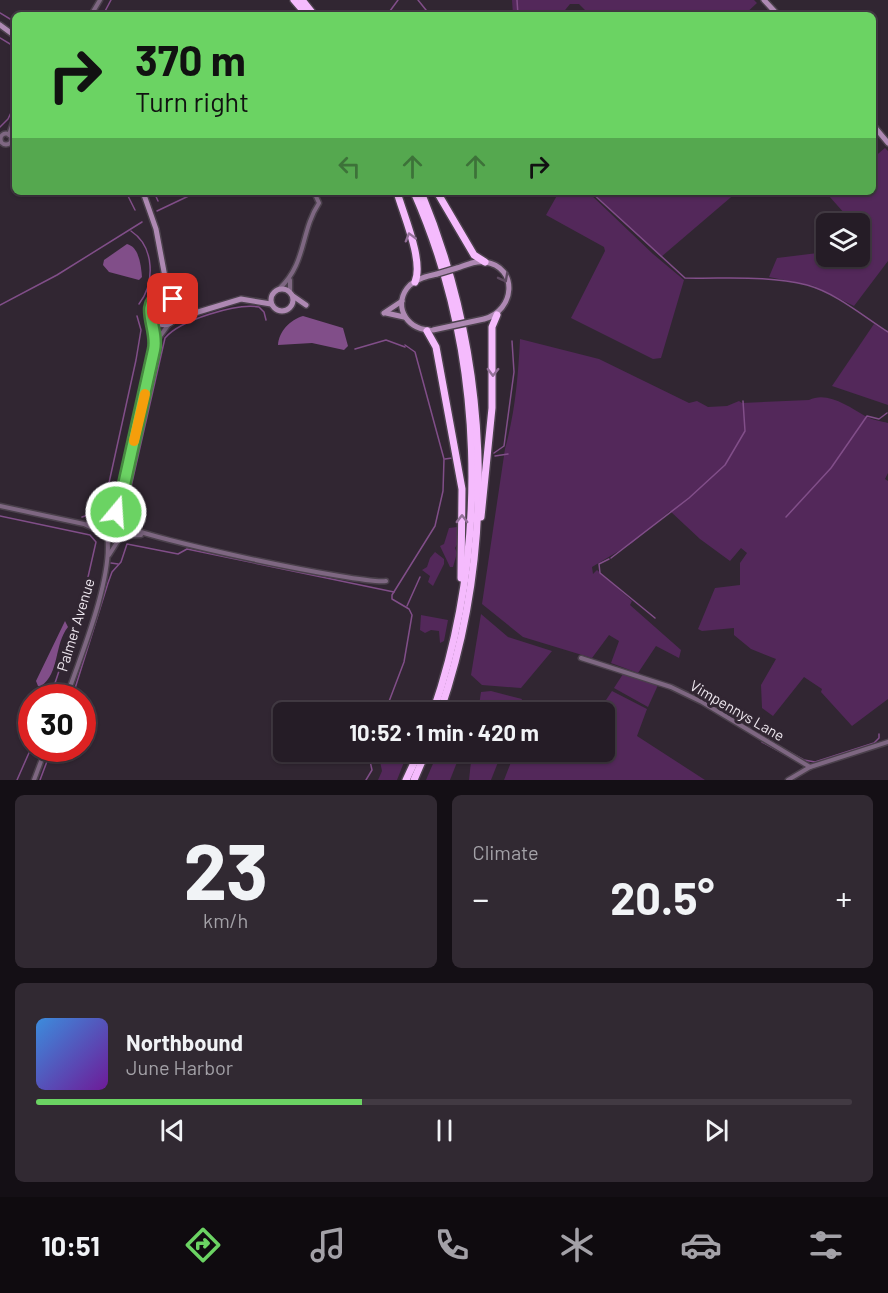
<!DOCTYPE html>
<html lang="en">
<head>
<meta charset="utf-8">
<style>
	body { margin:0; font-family:Barlow,sans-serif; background:#312932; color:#f1f3f6; height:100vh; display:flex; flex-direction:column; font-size:22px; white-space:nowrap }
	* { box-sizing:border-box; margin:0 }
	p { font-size:20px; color:#a3a1a7 }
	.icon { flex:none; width:33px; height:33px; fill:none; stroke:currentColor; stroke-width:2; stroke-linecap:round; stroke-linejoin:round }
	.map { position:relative; height:780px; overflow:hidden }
	.panel { display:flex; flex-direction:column; gap:15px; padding:15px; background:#140f15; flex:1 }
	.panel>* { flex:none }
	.top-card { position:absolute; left:12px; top:12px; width:864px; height:183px; border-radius:9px; box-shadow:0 2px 4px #0004,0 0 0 2px #423a43; background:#6bd363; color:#111; overflow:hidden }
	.controls { position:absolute; left:816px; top:213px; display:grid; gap:12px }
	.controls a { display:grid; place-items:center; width:54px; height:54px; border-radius:9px; background:#251c26; box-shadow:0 2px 4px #0004,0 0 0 2px #423a43; font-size:30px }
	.speed { position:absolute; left:18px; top:684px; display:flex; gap:12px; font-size:30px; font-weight:700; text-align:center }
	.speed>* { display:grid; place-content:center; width:78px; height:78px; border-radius:50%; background:#251c26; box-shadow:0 2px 4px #0004,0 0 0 2px #423a43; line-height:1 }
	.speed .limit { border:9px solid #d22; background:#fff; color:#111 }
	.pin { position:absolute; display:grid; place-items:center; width:51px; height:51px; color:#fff; margin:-26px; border-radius:12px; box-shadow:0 3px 9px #0006 }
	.me { position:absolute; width:66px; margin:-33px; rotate:18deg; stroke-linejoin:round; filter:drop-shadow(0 0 4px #0008) }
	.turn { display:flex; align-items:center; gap:21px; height:126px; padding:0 24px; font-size:27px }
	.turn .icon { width:78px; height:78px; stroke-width:2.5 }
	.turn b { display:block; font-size:42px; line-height:51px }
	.lanes { display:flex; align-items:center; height:57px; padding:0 24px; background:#0003; justify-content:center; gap:30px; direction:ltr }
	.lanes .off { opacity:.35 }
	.big { font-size:45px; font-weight:700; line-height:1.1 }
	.panel .widget { flex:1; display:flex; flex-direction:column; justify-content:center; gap:9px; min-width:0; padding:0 21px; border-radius:9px; background:#312932 }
	.panel .dial { align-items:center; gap:0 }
	.dial b { font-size:78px; line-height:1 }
	.song { display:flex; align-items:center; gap:18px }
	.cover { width:72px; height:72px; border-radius:9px; background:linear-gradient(135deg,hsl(210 70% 55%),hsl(280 70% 35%)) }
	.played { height:6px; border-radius:3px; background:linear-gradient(90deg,#6bd363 40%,#423a43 40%) }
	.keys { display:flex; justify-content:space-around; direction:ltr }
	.heat { display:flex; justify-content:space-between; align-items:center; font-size:33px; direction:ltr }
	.panel .tiles { flex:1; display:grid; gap:15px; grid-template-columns:1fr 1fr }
	.widget:last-child { grid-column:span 2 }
	.trip { position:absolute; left:273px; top:702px; width:342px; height:60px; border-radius:9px; background:#251c26; box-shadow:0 2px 4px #0004,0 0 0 2px #423a43; font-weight:700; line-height:60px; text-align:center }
	.menu { display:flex; height:96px; justify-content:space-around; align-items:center; background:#0f0b0f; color:#a3a1a7 }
	.menu .icon { width:42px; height:42px }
	.menu .current { color:#6bd363 }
	.menu b { font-size:27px; color:#f1f3f6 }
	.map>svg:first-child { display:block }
</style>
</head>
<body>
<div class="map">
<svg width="888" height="780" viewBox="0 0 888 780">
	<rect width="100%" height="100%" fill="#312632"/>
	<g fill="#53285a">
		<polygon points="512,0 754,0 757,3 744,15 590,15 579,4 570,4 561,15 513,15"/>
		<polygon points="885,148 888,151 888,261 854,306 814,286 769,277 777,258 826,252 826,256 860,256 860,238 863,236 860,231 860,224 853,223 829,196 834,192 873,192 873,158"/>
		<polygon points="559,192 588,192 653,254 684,280 661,358 653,359 571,318 605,251 604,247 546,215"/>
		<polygon points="592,192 737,192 661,257"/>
		<polygon points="874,324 888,333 888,405 832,386"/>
		<path d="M520 339 599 359 689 403 697 401 708 407 727 406 739 401 742 403 809 400C828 391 849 407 865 416 872 420 881 421 888 423V473L885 479 888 481V699L852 726 821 692 822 689 804 677 773 716 762 708 761 685 776 659 751 649 734 635V628L702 631 698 629 715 588 740 585V563L747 553 741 548 730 561 700 539 670 511 632 543 592 567 593 574 597 570 632 601 630 605 681 650 679 658 656 646 638 673 611 663 619 641 609 635 592 658 523 637 482 604 505 449C515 412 518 379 520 339Z"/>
		<polygon points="457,527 459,541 455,548 457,553 453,567 450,567 440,546 444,544 449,528"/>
		<polygon points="435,552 444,559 444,564 433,586 428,582 430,576 422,570 427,567 430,558"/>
		<polygon points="481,614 508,637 552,651 521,688 482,685 471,675"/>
		<polygon points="421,615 448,620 444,641 440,643 439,631 431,630 425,633 420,630"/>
		<polygon points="623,674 658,685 648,707 614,688"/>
		<polygon points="491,691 522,699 517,712 478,712 481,692"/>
		<polygon points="612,691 647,709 637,736 705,780 504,780 515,752 604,752 604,712 598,712"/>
		<polygon points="378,752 408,752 397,780 378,780 382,771"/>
		<polygon points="438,752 461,752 450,780 426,780"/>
		<polygon points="472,752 502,752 491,780 469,780"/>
	</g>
	<g fill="#814e89">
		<path d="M127 244C139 247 141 265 142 277L139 280 109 272 103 265 104 260Z"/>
		<path d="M303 316 343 328 348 346 344 350 312 343 278 345C279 331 290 320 303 316Z"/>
		<path d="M65 621 68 627C54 644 60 673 41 686H38L36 681Z"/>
	</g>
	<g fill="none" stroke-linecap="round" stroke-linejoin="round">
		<g stroke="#814e89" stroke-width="1.5">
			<polyline points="418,0 430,15"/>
			<polyline points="517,0 518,15"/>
			<polyline points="0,13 15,22"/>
			<polyline points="103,15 111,0"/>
			<polyline points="387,15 398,0"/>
			<polyline points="0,38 15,47"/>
			<polyline points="0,127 8,119 15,104"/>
			<polyline points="126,192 135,210"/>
			<polyline points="154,192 158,201"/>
			<path d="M591 192 685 278C726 279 767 275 807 285 836 293 863 316 888 332"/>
			<polyline points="157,211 197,192"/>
			<path d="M131 231C155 247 155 283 139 304"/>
			<polyline points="0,305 57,275 142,222"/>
			<polyline points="355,349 386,340 405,347"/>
			<polyline points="494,453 504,446 514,372 512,341"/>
			<polyline points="495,456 508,454"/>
			<polyline points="445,459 452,458"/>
			<polyline points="0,516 90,535 96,542 83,599 50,698"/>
			<polyline points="82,517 97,512 105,501 136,360 141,330 137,316"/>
			<polyline points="786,517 831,468 867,416 879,419 887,413"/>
			<path d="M136 524 129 515 128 500 165 338C180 320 237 303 259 307L264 312 266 320"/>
			<polyline points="611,558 689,498 725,465 745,431 743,401"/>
			<polyline points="609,559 599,564 600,573 655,618"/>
			<polyline points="111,563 118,564"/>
			<polyline points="407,606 420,577"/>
			<polyline points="72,698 108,583 112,572 121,562 127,544 178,554 187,549 394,592"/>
			<polyline points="385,712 404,662 412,615 409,609 392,599 392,595 435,526 443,491 444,459 415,352 405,345"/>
			<polyline points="762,742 793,759"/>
			<polyline points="784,749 804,760 815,762 874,743 879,738 879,734"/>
			<polyline points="17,780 32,746"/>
			<polyline points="40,780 52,748"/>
			<polyline points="366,780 372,770 368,752"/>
		</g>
		<g stroke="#4b414c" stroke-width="7">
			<g id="street">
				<polyline points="91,15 100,0"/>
				<circle cx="6" cy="139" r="5.5"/>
				<polyline points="9,135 15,116"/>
				<polyline points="290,280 290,291"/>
				<path d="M279 289C307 263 300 232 319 203L314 192"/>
				<path d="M153 321 156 343 120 503 123 525C142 538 363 585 386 581"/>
				<polyline points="158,339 169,324"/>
				<path d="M0 506 84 524 107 535C114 576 80 658 66 698"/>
				<polyline points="87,524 110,521 119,506"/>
				<polyline points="121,536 141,535"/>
				<polyline points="109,555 123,533 123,525"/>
				<polyline points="581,658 671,687 702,702 810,767"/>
				<polyline points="34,780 46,748"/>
				<polyline points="788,780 810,767 888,742"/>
			</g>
		</g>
		<g stroke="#4b414c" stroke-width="8">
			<g id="secondary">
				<polyline points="764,0 778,15"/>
				<polyline points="0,25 15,36"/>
				<polyline points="873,125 888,143"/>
				<polyline points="143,192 156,229 165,277 173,299"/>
				<path d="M457 268C466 265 476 260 485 262 519 267 515 311 484 319"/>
				<circle cx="282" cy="300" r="11"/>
				<polyline points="293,296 306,305"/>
				<path d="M156 298 169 297 176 303 177 315C173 324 166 327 157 323L149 311 165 277"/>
				<polyline points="384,313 402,301"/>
				<polyline points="386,313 404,317"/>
				<polyline points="175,319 241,299 271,304"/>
				<path d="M429 330C405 329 392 303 410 285 418 278 428 276 437 274"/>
			</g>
		</g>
		<g stroke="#4b414c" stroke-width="10">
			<g id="highway">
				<polyline points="294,0 307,15"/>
				<polyline points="302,0 314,15"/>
				<path d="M397 192C403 214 424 261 415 282"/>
				<path d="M414 192C485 353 490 546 433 712"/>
				<path d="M421 192C489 357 498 543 440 712"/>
				<polyline points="437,192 474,255 485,262"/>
				<polyline points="427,331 436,347 462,489 461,578"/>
				<polyline points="481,517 492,408 492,327 497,315"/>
				<polyline points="406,780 419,752"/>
				<polyline points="414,780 426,752"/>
			</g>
		</g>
		<use href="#street" stroke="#7e6782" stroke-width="4"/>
		<use href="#secondary" stroke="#ae89b3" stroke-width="5"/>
		<use href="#highway" stroke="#f5bbfd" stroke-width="7"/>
		<g stroke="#4b414c" stroke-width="8" stroke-linecap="butt">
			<g id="secondary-bridge">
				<polyline points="437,274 457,268"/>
				<polyline points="433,330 484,319"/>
			</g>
		</g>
		<use href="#secondary-bridge" stroke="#ae89b3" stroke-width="5"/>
	</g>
	<defs><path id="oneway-chevron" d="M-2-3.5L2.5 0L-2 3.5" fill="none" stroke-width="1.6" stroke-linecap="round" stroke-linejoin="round" transform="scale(1.5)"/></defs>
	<g stroke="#937098">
		<use href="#oneway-chevron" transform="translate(410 237) rotate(-106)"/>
		<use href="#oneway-chevron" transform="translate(493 372) rotate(91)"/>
		<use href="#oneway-chevron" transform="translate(462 519) rotate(-90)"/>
	</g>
	<use stroke="#5d495f" href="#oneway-chevron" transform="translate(504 278) rotate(62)"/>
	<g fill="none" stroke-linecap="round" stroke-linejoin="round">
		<g stroke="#468940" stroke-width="15">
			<path id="route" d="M116 512 120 503C131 452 143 401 154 350 159 329 139 305 160 296L173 299"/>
		</g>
		<use href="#route" stroke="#6bd363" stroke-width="10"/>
		<polyline stroke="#f59e0b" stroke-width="10" points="134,441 145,394"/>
	</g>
	<g text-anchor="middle" stroke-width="6" stroke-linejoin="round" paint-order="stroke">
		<g font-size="15" fill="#ede6ee" stroke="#312632">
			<text transform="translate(76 625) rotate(-73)" y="5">Palmer Avenue</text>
			<text transform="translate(737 711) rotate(30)" y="5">Vimpennys Lane</text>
		</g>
	</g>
</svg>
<div class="controls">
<a><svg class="icon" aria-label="layers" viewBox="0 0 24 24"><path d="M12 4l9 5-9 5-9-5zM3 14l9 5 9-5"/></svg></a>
</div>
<div class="speed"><div class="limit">30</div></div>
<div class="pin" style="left:173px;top:299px;background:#d93025"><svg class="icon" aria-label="arrive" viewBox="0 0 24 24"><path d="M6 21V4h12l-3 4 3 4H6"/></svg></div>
<svg class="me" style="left:116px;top:512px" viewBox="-20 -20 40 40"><circle r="17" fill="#6bd363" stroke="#fff" stroke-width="3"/><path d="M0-11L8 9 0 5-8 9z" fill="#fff"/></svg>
<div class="trip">10:52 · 1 min · 420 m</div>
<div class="top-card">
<div class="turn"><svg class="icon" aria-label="right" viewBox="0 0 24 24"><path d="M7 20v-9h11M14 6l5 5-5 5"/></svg><div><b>370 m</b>Turn right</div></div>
<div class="lanes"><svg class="icon off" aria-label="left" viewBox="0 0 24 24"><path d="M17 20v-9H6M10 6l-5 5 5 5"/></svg><svg class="icon off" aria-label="ahead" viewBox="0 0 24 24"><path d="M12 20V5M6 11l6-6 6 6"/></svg><svg class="icon off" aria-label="ahead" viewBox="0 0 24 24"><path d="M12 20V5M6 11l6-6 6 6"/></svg><svg class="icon" aria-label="right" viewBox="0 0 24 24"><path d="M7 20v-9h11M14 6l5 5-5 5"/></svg></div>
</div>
</div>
<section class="panel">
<div class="tiles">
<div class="widget dial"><b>23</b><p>km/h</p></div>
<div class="widget"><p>Climate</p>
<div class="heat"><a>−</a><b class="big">20.5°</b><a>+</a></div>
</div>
<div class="widget">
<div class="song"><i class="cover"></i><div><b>Northbound</b><p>June Harbor</p></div></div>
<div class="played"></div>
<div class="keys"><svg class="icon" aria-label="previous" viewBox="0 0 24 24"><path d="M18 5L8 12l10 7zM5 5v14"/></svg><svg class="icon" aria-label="pause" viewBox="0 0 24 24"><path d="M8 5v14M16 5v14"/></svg><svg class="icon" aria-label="next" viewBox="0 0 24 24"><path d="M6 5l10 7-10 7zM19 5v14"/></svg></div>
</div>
</div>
</section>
<nav class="menu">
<b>10:51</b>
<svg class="icon current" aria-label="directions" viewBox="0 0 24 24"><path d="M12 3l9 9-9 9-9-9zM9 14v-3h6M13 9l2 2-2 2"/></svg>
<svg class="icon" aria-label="music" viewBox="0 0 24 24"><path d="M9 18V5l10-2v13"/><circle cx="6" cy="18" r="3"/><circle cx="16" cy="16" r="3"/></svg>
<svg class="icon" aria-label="phone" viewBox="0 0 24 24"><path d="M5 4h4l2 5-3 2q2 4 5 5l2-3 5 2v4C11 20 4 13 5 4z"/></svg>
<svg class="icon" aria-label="climate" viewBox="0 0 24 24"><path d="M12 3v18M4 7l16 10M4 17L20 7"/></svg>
<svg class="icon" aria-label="car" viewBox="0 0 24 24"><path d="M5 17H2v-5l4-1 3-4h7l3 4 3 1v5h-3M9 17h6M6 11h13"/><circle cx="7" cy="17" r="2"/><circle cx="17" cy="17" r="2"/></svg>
<svg class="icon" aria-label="filters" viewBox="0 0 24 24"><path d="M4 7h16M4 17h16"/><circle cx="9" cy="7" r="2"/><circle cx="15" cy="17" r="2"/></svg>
</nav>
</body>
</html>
